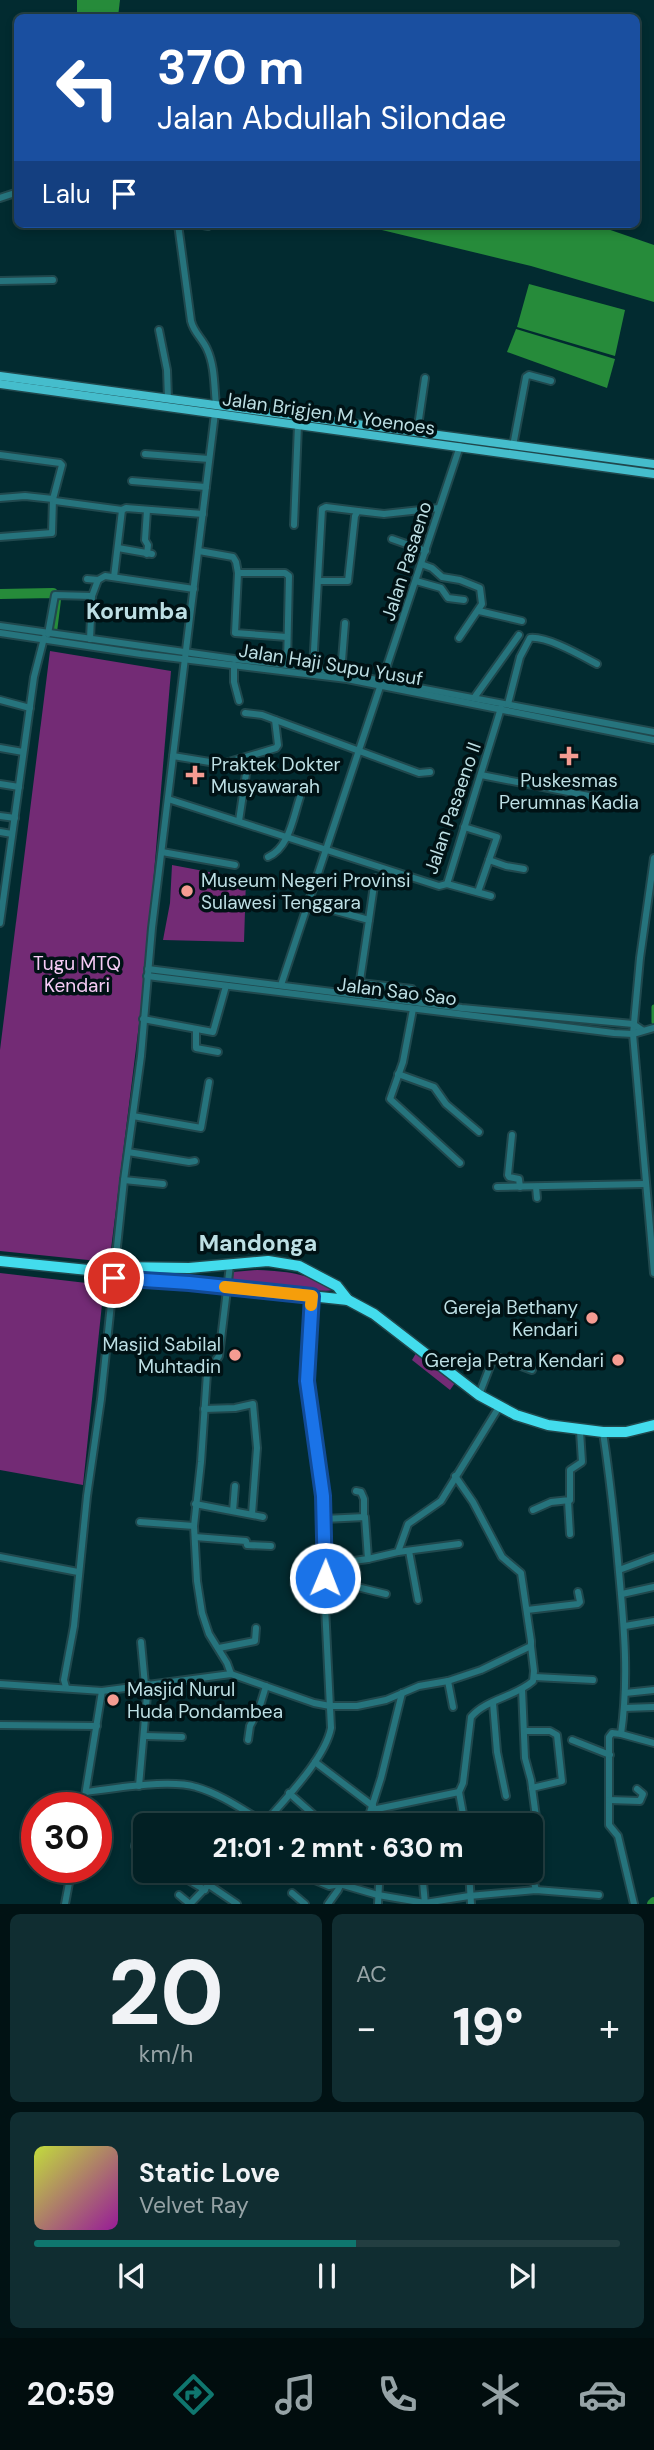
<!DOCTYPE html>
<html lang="id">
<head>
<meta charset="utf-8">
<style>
	body { margin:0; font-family:"DM Sans",sans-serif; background:#102d31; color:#f1f3f6; height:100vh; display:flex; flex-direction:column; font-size:26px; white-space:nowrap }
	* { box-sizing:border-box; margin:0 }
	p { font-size:23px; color:#96a3a6 }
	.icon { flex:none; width:38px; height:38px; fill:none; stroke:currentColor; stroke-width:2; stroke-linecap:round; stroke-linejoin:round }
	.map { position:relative; height:1904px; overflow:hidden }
	.sheet { display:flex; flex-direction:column; gap:10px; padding:10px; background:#011214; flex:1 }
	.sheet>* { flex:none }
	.guide { position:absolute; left:14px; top:14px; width:626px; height:214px; border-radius:10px; box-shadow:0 4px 10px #0003,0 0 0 2px #233e41; background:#1a4fa0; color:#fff; overflow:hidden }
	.speed { position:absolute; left:21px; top:1792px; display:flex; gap:14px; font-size:35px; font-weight:700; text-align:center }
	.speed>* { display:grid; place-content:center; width:91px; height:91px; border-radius:50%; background:#022024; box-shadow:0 4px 10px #0003,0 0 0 2px #233e41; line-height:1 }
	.speed .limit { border:10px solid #d22; background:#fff; color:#111 }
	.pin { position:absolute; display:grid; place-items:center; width:60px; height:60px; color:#fff; margin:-30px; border:4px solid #fff; border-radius:50%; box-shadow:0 2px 7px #0007 }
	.me { position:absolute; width:77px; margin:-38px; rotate:1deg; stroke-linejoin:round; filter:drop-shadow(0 0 5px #0008) }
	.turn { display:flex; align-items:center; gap:24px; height:147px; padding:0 28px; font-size:32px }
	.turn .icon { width:91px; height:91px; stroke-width:2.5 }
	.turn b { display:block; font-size:49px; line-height:60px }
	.then { display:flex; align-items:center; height:66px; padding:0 28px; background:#0003; gap:14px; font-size:26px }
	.big { font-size:52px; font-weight:800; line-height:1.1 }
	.sheet .card { flex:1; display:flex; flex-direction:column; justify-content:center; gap:10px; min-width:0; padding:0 24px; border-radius:10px; background:#102d31 }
	.sheet .dial { align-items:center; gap:0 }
	.dial b { font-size:91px; line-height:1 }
	.song { display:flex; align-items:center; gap:21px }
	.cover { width:84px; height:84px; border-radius:10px; background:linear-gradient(135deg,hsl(70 70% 55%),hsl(300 70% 35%)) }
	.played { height:7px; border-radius:4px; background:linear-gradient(90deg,#0f766e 55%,#233e41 55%) }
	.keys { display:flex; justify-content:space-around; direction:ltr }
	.heat { display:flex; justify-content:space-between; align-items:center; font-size:38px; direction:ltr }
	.sheet .tiles { flex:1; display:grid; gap:10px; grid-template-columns:1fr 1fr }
	.card:last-child { grid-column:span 2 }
	.trip { position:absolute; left:133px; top:1813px; width:410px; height:70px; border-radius:10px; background:#022024; box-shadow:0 4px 10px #0003,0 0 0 2px #233e41; font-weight:800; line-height:70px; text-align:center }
	.tabs { display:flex; height:112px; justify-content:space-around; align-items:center; background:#010d0e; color:#96a3a6 }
	.tabs .icon { width:49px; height:49px }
	.tabs .on { color:#0f766e }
	.tabs b { font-size:32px; color:#f1f3f6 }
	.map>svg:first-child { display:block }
</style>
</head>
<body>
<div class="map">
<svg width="654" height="1904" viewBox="0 0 654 1904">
	<rect width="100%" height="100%" fill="#022b30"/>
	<g fill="#732b75">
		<polygon points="50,651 171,671 146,968 110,1257 98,1261 0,1251 0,1050"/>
		<polygon points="172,865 246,879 244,942 163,940 170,903"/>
		<path d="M257 1270C283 1271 311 1273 333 1290 318 1293 246 1288 233 1282V1272Z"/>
		<polygon points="0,1273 104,1285 83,1485 0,1470"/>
		<polygon points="418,1350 457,1380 450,1390 412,1360"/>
	</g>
	<g fill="#268b3a">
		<polygon points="77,0 120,0 118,17 77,17"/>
		<polygon points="357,224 593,224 654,245 654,302 531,266"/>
		<polygon points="529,284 625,310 615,356 517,327"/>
		<polygon points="516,329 615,359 607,388 507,352"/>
	</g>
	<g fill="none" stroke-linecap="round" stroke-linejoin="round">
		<polyline stroke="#268b3a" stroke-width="5" points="654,1007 654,1022"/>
		<g stroke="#268b3a" stroke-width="10">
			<polyline points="0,594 53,593 56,600 52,632"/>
			<polyline points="652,1904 654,1902"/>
		</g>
		<g stroke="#20484d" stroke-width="10">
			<g id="minor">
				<polyline points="0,198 18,192"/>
				<path d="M178 224 191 321C194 333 202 338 207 349 215 366 214 387 216 405"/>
				<polyline points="198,224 208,226"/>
				<polyline points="0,281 53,280"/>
				<polyline points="159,330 167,370 168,399"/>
				<polyline points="417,433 425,378"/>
				<polyline points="513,446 526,377 529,375 551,381"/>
				<polyline points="145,454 209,459"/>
				<polyline points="0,455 60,463 62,465 53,499 52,533 0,537"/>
				<polyline points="132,481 206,487"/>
				<polyline points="0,498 25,496 53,499"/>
				<polyline points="55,501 122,510 126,508 203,514"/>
				<polyline points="147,510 145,540 148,545 147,554"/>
				<polyline points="294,525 298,425"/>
				<polyline points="392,539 426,551"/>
				<polyline points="118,548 152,554"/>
				<polyline points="199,551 233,557 236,562 238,573 285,573 289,576 287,665"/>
				<polyline points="421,564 432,568 442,577 460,580 480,588 482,604 459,638"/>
				<polyline points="238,573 235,633 287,637"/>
				<polyline points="114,577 122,510"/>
				<polyline points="87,579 98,580 105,576 194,589"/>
				<polyline points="318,581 348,581 355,516 358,511 384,514 439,508"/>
				<polyline points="416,581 441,588 448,598 464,600"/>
				<polyline points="479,611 522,621"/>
				<polyline points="0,626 234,659 313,668 654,732"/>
				<polyline points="0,633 141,654 347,679 654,740"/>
				<polyline points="48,634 55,595 92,596"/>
				<polyline points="90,639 92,596 98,580"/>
				<polyline points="234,665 234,682 239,701"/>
				<polyline points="313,668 322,509 326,507 358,511"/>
				<polyline points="341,673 345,623"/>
				<polyline points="474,698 519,635"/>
				<polyline points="0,700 30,708"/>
				<path d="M508 704 520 657 530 638C547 636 580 655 597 664"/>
				<polyline points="245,713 262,715 419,773 430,772"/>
				<polyline points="0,748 23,752"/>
				<polyline points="173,756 222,764 276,748 278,745 275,720"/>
				<polyline points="481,775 594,797"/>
				<polyline points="0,784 19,787"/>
				<polyline points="168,799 439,886 447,884 491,896"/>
				<polyline points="0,816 15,818"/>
				<polyline points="239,821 247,767"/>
				<polyline points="464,827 497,837 478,892"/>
				<polyline points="0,832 12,834"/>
				<polyline points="162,852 235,865"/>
				<path d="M268 857C289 848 293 818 300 797"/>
				<polyline points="654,858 640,958 633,1034 654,1273"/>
				<polyline points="489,860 506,866 524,869"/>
				<polyline points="447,884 501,708"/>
				<polyline points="325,908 369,920 358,994"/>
				<polyline points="369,920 375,878"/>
				<polyline points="0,923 34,677 44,638"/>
				<polyline points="148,969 462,1008 633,1024 642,1030"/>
				<polyline points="147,976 614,1033 633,1034 654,1028"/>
				<polyline points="360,983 412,989"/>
				<polyline points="281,985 460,446"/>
				<polyline points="413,1009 403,1062 390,1099 460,1163"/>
				<polyline points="143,1019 213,1032 226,986"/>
				<polyline points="196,1029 196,1048 218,1052"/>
				<polyline points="398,1074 434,1087 446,1104 479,1132"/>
				<polyline points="133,1116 201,1128 209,1082"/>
				<polyline points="512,1135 508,1175 509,1177 519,1179 520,1187"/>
				<polyline points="128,1152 189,1162 195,1161"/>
				<polyline points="124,1180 163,1184"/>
				<polyline points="497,1187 645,1184"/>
				<polyline points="536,1187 537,1198"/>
				<polyline points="230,1265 219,1356 207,1373 201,1462 194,1526 197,1581 202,1613 209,1634 227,1663 231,1674"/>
				<polyline points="479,1395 494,1356 532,1370"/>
				<polyline points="204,1409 235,1408 253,1404 257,1448 252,1514"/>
				<path d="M603 1432C610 1479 615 1525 619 1572 624 1626 629 1679 621 1734L612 1733 609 1737V1825L618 1836 634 1904"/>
				<polyline points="356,1491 361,1492 364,1499 364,1516"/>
				<polyline points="568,1501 570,1534"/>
				<polyline points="195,1504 263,1517"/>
				<polyline points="533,1510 551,1502 570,1500 570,1470 582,1462 580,1431"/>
				<polyline points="233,1511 235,1486"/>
				<polyline points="324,1519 365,1517 368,1559"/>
				<polyline points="140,1522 194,1526"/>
				<polyline points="195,1537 246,1541 247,1545 271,1546"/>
				<polyline points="409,1551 418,1600"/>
				<polyline points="398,1552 459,1544"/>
				<polyline points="0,1557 78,1572"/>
				<polyline points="325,1565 368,1559 398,1552 408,1524 441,1501 499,1407"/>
				<polyline points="619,1570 654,1557"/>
				<polyline points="324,1586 353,1586 386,1594"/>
				<polyline points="622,1594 654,1587"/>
				<polyline points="527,1610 578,1604 580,1602 578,1592"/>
				<polyline points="625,1626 654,1621"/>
				<polyline points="141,1642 145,1685"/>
				<polyline points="219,1648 255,1641 256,1628"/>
				<polyline points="535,1677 593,1680"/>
				<polyline points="448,1681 453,1707"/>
				<polyline points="0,1684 102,1691 231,1674 314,1703 330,1706 357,1706 386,1700 419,1686 448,1681 481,1670 531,1646 531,1641 521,1573 502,1557 473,1502 455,1476"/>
				<polyline points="66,1687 64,1680 74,1626 87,1496 101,1399 124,1180 141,1056 152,928 215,413"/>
				<polyline points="522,1689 525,1758 531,1780 536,1817 530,1868 536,1890"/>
				<polyline points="625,1693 654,1690"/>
				<polyline points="493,1703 497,1752 506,1796"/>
				<polyline points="624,1708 654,1707"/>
				<polyline points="0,1725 97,1726"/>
				<polyline points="524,1731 550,1731 557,1735 562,1781 532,1788"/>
				<polyline points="621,1734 654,1743"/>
				<polyline points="145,1736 182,1737"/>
				<polyline points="248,1740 250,1726 259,1709 266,1686"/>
				<polyline points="572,1740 610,1755"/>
				<polyline points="315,1762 373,1806"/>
				<polyline points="139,1786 148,1684"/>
				<path d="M86 1792C114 1788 170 1779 196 1787 221 1794 243 1810 265 1823"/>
				<path d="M459 1792 463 1783 471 1717C486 1699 515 1697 533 1681L534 1671 531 1646"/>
				<polyline points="289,1793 315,1816"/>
				<polyline points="609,1800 640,1801 643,1794 637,1789"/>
				<polyline points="83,1808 102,1691"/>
				<polyline points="372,1810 459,1792 465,1825"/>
				<polyline points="201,1820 213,1825"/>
				<path d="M263 1825C284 1800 325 1759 331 1728L324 1586 323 1496 307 1381 312 1296"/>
				<polyline points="366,1825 381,1778 402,1693"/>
				<polyline points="446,1825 463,1822"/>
				<polyline points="140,1829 135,1846 145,1854"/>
				<polyline points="173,1871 205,1890"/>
				<polyline points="293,1871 329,1886 340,1884 378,1895 425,1903 469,1896 536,1890 599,1895"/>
				<polyline points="375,1871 379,1885 378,1904"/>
				<polyline points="422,1871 425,1904"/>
				<polyline points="469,1871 471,1904"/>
				<polyline points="424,1879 442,1871"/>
				<polyline points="209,1885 237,1904"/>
				<polyline points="292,1893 305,1904"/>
				<polyline points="179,1895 190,1904"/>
				<polyline points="65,1904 72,1867"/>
				<polyline points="190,1904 222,1871"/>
				<polyline points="328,1904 338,1890 347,1871"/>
			</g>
		</g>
		<g stroke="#20484d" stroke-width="11">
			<g id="major">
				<polyline points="0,376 654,464"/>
				<polyline points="0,384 654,474"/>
			</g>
		</g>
		<g stroke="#20484d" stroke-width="13">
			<g id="highway">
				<polyline points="0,1261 98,1271 114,1278 189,1283 348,1300"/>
				<polyline points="98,1271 115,1267 189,1268 268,1261 299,1266 337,1286 348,1300 374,1314 479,1395 516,1415 548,1425 603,1432 626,1432 654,1425"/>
			</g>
		</g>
		<use href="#minor" stroke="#26747d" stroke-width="6"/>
		<use href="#major" stroke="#45bdcc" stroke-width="8"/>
		<use href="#highway" stroke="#43dced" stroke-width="10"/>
	</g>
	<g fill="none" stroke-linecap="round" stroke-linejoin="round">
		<g stroke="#114b97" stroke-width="18">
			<polyline id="route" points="114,1278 189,1283 312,1296 307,1381 323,1496 325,1578"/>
		</g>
		<use href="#route" stroke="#1a73e8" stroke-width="12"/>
		<polyline stroke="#f59e0b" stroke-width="12" points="225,1287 312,1296 311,1305"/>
	</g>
	<g fill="#f59c92" stroke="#001215" stroke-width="2.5">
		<path d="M565.5 745.5h7v7h7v7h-7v7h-7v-7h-7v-7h7z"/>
		<path d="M191.5 764.5h7v7h7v7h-7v7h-7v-7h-7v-7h7z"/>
		<circle cx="187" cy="891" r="7"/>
		<circle cx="592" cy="1318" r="7"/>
		<circle cx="235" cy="1355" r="7"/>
		<circle cx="618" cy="1360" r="7"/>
		<circle cx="113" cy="1700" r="7"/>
	</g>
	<g text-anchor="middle" stroke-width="7" stroke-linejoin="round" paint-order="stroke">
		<g font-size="19" fill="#bddfe4" stroke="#001215">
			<text transform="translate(329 413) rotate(8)" y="7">Jalan Brigjen M. Yoenoes</text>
			<text transform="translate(406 561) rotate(-72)" y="7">Jalan Pasaeno</text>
			<text transform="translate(331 664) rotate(9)" y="7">Jalan Haji Supu Yusuf</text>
			<text transform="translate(452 808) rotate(-71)" y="7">Jalan Pasaeno II</text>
			<text transform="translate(397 991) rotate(7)" y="7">Jalan Sao Sao</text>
		</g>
		<g font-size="19" fill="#bddfe4" stroke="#001215" text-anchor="start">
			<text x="211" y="771">Praktek Dokter<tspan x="211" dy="22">Musyawarah</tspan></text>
			<text x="569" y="787" text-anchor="middle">Puskesmas<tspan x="569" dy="22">Perumnas Kadia</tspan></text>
			<text x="201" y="887">Museum Negeri Provinsi<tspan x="201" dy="22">Sulawesi Tenggara</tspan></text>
			<text x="578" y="1314" text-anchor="end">Gereja Bethany<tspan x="578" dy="22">Kendari</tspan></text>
			<text x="221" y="1351" text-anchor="end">Masjid Sabilal<tspan x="221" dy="22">Muhtadin</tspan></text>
			<text x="604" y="1367" text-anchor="end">Gereja Petra Kendari</text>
			<text x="127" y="1696">Masjid Nurul<tspan x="127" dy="22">Huda Pondambea</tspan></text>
		</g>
		<g font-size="19" fill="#f6ccf6" stroke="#001215">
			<text x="77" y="970">Tugu MTQ<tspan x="77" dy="22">Kendari</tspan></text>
		</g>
		<g font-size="23" font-weight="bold" fill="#bddfe4" stroke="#001215">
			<text x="137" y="619">Korumba</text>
			<text x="258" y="1251">Mandonga</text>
		</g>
	</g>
</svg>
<div class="speed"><div class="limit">30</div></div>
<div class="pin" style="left:114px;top:1278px;background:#d93025"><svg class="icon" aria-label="arrive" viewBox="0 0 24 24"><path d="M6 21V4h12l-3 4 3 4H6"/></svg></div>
<svg class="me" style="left:325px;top:1578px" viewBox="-20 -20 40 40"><circle r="17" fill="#1a73e8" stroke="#fff" stroke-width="3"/><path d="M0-11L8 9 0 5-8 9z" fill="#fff"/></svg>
<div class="trip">21:01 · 2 mnt · 630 m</div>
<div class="guide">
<div class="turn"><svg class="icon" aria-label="left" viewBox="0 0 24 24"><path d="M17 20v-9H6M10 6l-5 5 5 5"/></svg><div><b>370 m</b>Jalan Abdullah Silondae</div></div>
<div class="then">Lalu<svg class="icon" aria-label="arrive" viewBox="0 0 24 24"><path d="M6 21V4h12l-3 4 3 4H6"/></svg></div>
</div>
</div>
<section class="sheet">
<div class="tiles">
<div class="card dial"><b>20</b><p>km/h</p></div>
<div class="card"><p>AC</p>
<div class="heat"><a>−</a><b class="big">19°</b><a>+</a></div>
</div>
<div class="card">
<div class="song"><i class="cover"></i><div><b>Static Love</b><p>Velvet Ray</p></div></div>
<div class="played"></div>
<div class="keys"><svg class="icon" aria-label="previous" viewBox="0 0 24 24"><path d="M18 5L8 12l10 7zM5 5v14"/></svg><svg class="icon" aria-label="pause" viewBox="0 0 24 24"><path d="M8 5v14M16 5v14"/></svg><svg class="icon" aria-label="next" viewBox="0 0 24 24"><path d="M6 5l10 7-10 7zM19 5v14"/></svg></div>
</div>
</div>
</section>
<nav class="tabs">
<b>20:59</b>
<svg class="icon on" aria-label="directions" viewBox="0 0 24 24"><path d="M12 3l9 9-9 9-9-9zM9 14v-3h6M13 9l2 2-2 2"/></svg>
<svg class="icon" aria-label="music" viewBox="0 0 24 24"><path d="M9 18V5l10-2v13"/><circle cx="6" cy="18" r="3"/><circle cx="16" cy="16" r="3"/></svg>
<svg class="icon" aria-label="phone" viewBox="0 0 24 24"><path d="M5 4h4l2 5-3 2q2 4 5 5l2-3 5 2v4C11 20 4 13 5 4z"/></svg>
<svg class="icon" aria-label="climate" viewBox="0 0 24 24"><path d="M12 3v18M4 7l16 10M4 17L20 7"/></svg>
<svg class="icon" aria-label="car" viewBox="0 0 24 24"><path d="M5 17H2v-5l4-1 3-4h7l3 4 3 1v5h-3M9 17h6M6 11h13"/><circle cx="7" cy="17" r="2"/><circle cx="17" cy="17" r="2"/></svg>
</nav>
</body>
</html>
